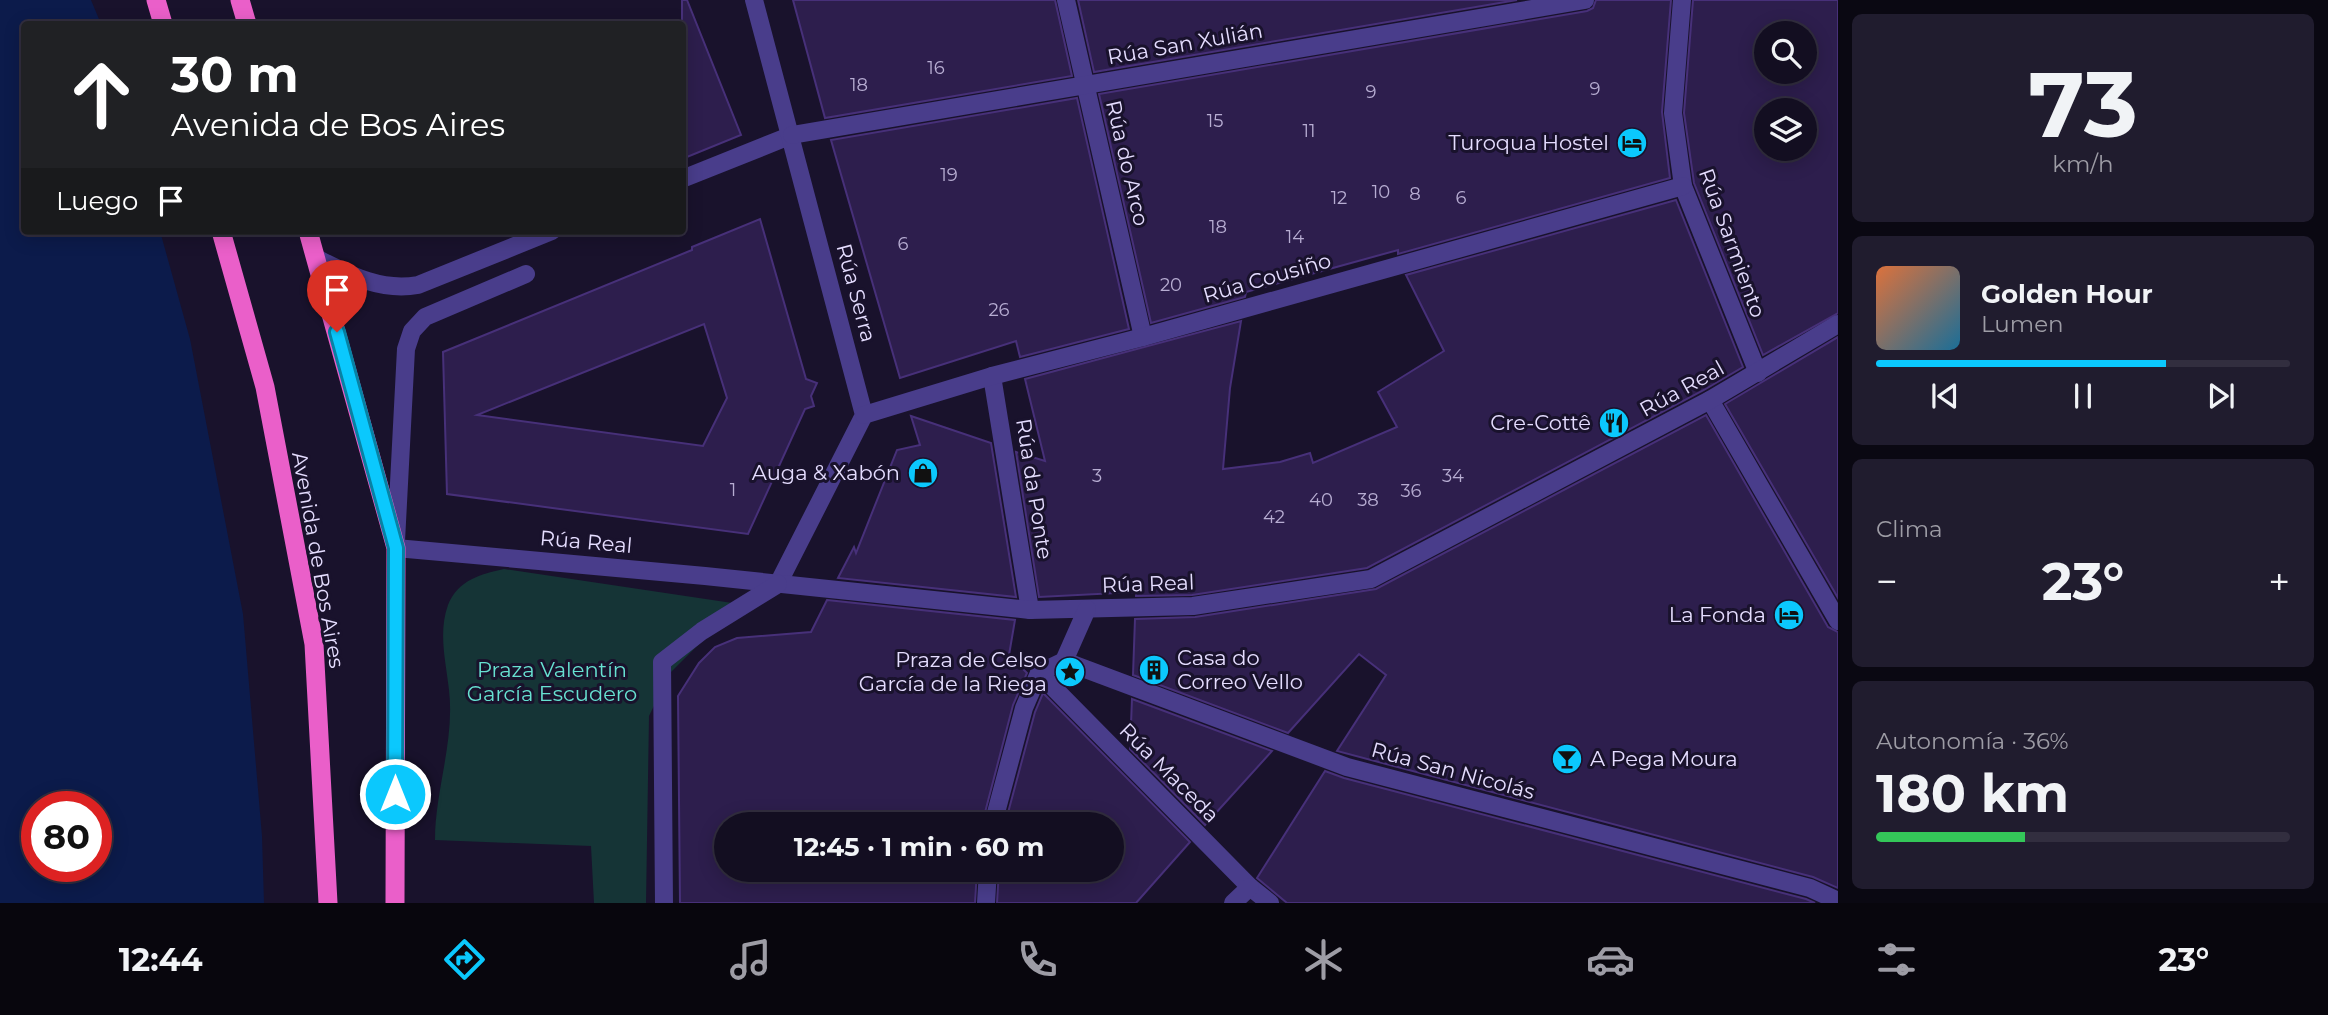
<!DOCTYPE html>
<html lang="es">
<head>
<meta charset="utf-8">
<style>
	body { margin:0; font-family:Montserrat,sans-serif; background:#201c2e; color:#f1f3f6; height:100vh; display:flex; flex-direction:column; font-size:26px; white-space:nowrap }
	* { box-sizing:border-box; margin:0 }
	p { font-size:23px; color:#9d9ca5 }
	.icon { flex:none; width:38px; height:38px; fill:none; stroke:currentColor; stroke-width:2; stroke-linecap:round; stroke-linejoin:round }
	.map { position:relative; flex:1; overflow:hidden }
	.drawer { display:flex; flex-direction:column; gap:14px; padding:14px; background:#0a0812; width:490px }
	.drawer>* { flex:none }
	.top-card { position:absolute; left:21px; top:21px; width:665px; height:214px; border-radius:7px; box-shadow:0 4px 18px #0003,0 0 0 2px #322e3f; background:#202124; color:#fff; overflow:hidden }
	.buttons { position:absolute; left:1754px; top:21px; display:grid; gap:14px }
	.buttons a { display:grid; place-items:center; width:63px; height:63px; border-radius:50%; background:#130e21; box-shadow:0 4px 18px #0003,0 0 0 2px #322e3f; font-size:35px }
	.speed { position:absolute; left:21px; top:791px; display:flex; gap:14px; font-size:35px; font-weight:700; text-align:center }
	.speed>* { display:grid; place-content:center; width:91px; height:91px; border-radius:50%; background:#130e21; box-shadow:0 4px 18px #0003,0 0 0 2px #322e3f; line-height:1 }
	.speed .limit { border:10px solid #d22; background:#fff; color:#111 }
	.pin { position:absolute; display:grid; place-items:center; width:60px; height:60px; color:#fff; margin:-72px -30px; border-radius:50% 50% 50% 0; rotate:-45deg; box-shadow:0 0 7px #0007 }
	.pin .icon { rotate:45deg }
	.me { position:absolute; width:77px; margin:-38px; rotate:0deg; stroke-linejoin:round; filter:drop-shadow(0 0 5px #0008) }
	.turn { display:flex; align-items:center; gap:24px; height:147px; padding:0 35px; font-size:32px }
	.turn .icon { width:91px; height:91px; stroke-width:2.5 }
	.turn b { display:block; font-size:49px; line-height:60px }
	.then { display:flex; align-items:center; height:66px; padding:0 35px; background:#0003; gap:14px; font-size:26px }
	.big { font-size:52px; font-weight:700; line-height:1.1 }
	.drawer .widget { flex:1; display:flex; flex-direction:column; justify-content:center; gap:10px; min-width:0; padding:0 24px; border-radius:10px; background:#201c2e }
	.drawer .dial { align-items:center; gap:0 }
	.dial b { font-size:91px; line-height:1 }
	.song { display:flex; align-items:center; gap:21px }
	.cover { width:84px; height:84px; border-radius:10px; background:linear-gradient(135deg,hsl(20 70% 55%),hsl(200 70% 35%)) }
	.played { height:7px; border-radius:4px; background:linear-gradient(90deg,#0bc8fd 70%,#322e3f 70%) }
	.keys { display:flex; justify-content:space-around; direction:ltr }
	.heat { display:flex; justify-content:space-between; align-items:center; font-size:38px; direction:ltr }
	.charge { height:10px; border-radius:5px; background:linear-gradient(90deg,#34c759 36%,#322e3f 0) }
	.trip { position:absolute; left:714px; top:812px; width:410px; height:70px; border-radius:35px; background:#130e21; box-shadow:0 4px 18px #0003,0 0 0 2px #322e3f; font-weight:700; line-height:70px; text-align:center }
	.dock { display:flex; height:112px; justify-content:space-around; align-items:center; background:#08060d; color:#9d9ca5 }
	.dock .icon { width:49px; height:49px }
	.dock .current { color:#0bc8fd }
	.dock b { font-size:32px; color:#f1f3f6 }
	main { display:flex; flex:1; min-height:0 }
	.map>svg:first-child { display:block }
</style>
</head>
<body>
<main>
<div class="map">
<svg width="1838" height="903" viewBox="0 0 1838 903">
	<rect width="100%" height="100%" fill="#19122c"/>
	<path fill="#153436" d="M504 569 739 604 670 673 649 716 646 903H594L591 846 435 840C435 790 455 741 449 690 446 662 438 633 448 605 458 580 481 574 504 569Z"/>
	<path fill="#0c1b4b" fill-rule="evenodd" d="M0 0H91L101 24H24V231H160L190 339 243 614 262 836 264 903H0ZM37 807H96V866H37Z"/>
	<g fill="#2d1e4d" stroke="#473079" stroke-width="2" fill-rule="evenodd">
		<polygon points="682,0 687,0 741,135 682,159"/>
		<polygon points="793,0 1055,0 1072,76 825,118"/>
		<polygon points="1078,0 1517,0 1094,72"/>
		<polygon points="1596,0 1671,0 1662,112 1670,178 1398,254 1398,250 1246,292 1245,297 1151,323 1099,94 1587,11 1593,8"/>
		<path d="M1693 0H1838V313L1763 355 1694 183 1684 113ZM1766 33H1804V72H1766ZM1766 110H1804V149H1766Z"/>
		<polygon points="1077,98 1129,329 1020,357 1016,341 900,378 831,140"/>
		<polygon points="1676,200 1743,367 1704,390 1367,568 1192,595 1136,596 1136,592 1039,597 1016,452 1045,461 1025,379 1241,321 1230,388 1223,469 1280,462 1310,453 1313,463 1397,427 1378,392 1444,351 1406,275"/>
		<path d="M760 219 806 379 817 383 811 396 814 406 805 409 748 534 447 494 443 352 692 250V247ZM704 324 727 398 703 446 477 415Z"/>
		<polygon points="1838,337 1838,598 1725,404"/>
		<polygon points="1706,415 1828,627 1838,632 1838,888 1813,877 1337,751 1386,675 1359,654 1288,733 1133,675 1135,619 1195,617 1376,589"/>
		<polygon points="911,416 991,443 1016,597 838,578 854,547 856,553 897,450 920,445"/>
		<polygon points="827,600 1015,620 1009,655 1027,673 1013,705 982,824 726,824 726,870 977,870 975,903 680,903 678,696 699,663 715,647 737,638 811,632"/>
		<polygon points="1043,693 1190,842 1136,903 997,903 999,870 1111,870 1111,824 1005,824 1035,712"/>
		<polygon points="1132,699 1272,751 1205,825 1130,749"/>
		<polygon points="1325,771 1344,778 1806,899 1815,903 1287,903 1257,878"/>
	</g>
	<g fill="none" stroke-linecap="round" stroke-linejoin="round">
		<g stroke="#493d8b" stroke-width="18">
			<polyline points="682,179 792,135"/>
			<path d="M316 258C348 274 380 292 418 285L552 231"/>
			<polyline points="396,541 406,349 412,331 425,317 526,274"/>
		</g>
		<g stroke="#493d8b" stroke-width="18">
			<polyline points="754,0 864,415 778,584"/>
			<polyline points="1066,0 1143,337"/>
			<polyline points="1682,0 1673,113 1683,186 1758,373"/>
			<polyline points="792,135 1585,0"/>
			<polyline points="992,376 1030,610"/>
			<polyline points="1710,400 1838,621"/>
			<polyline points="864,415 992,376 1143,337 1683,186"/>
			<polyline points="396,548 705,576 1030,610 1193,606 1371,579 1710,400 1838,324"/>
			<polyline points="1064,661 1347,767 1810,888 1838,901"/>
			<polyline points="1039,673 1250,887 1270,903"/>
			<polyline points="993,824 1024,708 1039,673 1064,661 1087,609"/>
			<polyline points="664,903 662,662 702,631 778,584"/>
			<polyline points="986,903 988,870"/>
			<polyline points="1233,903 1250,887"/>
		</g>
		<g stroke="#ea5fc9" stroke-width="19">
			<polyline points="156,0 163,24"/>
			<polyline points="240,0 247,24"/>
			<polyline points="221,231 265,387 314,644 328,903"/>
			<polyline points="308,231 396,548 395,903"/>
		</g>
	</g>
	<g fill="none" stroke-linecap="round" stroke-linejoin="round">
		<g stroke="#0782a4" stroke-width="18">
			<polyline id="route" points="337,332 396,548 395,794"/>
		</g>
		<use href="#route" stroke="#0bc8fd" stroke-width="12"/>
	</g>
	<defs>
		<g id="hotel-disc" transform="scale(1.575)"><circle r="9.5" fill="#0bc8fd" stroke="#19122c"/><path d="M-6-4.5h1.5V1H6V5H4.5V3h-9V5H-6ZM-4 0a1.8 1.8 0 1 1 3.6 0ZM.5 0V-2.5h3Q6-2.5 6 0Z" fill="#111"/></g>
		<g id="restaurant-disc" transform="scale(1.575)"><circle r="9.5" fill="#0bc8fd" stroke="#19122c"/><path d="M-5-6h1v4h1v-4h1v4h1v-4h1v5L-1.5 .5V6h-2V.5L-5-1ZM5-6V6H3V1.5H1.5Q1.5-4 5-6Z" fill="#111"/></g>
		<g id="shop-disc" transform="scale(1.575)"><circle r="9.5" fill="#0bc8fd" stroke="#19122c"/><path d="M-5-2.5h2.3a2.7 3.5 0 0 1 5.4 0H5L5.5 6h-11ZM-1.5-2.5h3a1.5 2.3 0 0 0-3 0Z" fill="#111"/></g>
		<g id="building-disc" transform="scale(1.575)"><circle r="9.5" fill="#0bc8fd" stroke="#19122c"/><path d="M-4-6H4V6H1V3H-1V6H-4ZM-2.5-4.3h1.7v1.8h-1.7ZM.8-4.3h1.7v1.8H.8ZM-2.5-1h1.7V.8h-1.7ZM.8-1h1.7V.8H.8Z" fill="#111"/></g>
		<g id="sight-disc" transform="scale(1.575)"><circle r="9.5" fill="#0bc8fd" stroke="#19122c"/><path d="M0-6L1.8-2.2L6-1.7L2.9 1.2L3.7 5.4L0 3.3L-3.7 5.4L-2.9 1.2L-6-1.7L-1.8-2.2Z" fill="#111"/></g>
		<g id="bar-disc" transform="scale(1.575)"><circle r="9.5" fill="#0bc8fd" stroke="#19122c"/><path d="M-6-5H6L.8 .8V4.5H3.5V6h-7V4.5H-.8V.8Z" fill="#111"/></g>
	</defs>
	<g fill-rule="evenodd">
		<use href="#hotel-disc" x="1632" y="143"/>
		<use href="#restaurant-disc" x="1614" y="423"/>
		<use href="#shop-disc" x="923" y="473"/>
		<use href="#hotel-disc" x="1789" y="615"/>
		<use href="#building-disc" x="1154" y="670"/>
		<use href="#sight-disc" x="1070" y="672"/>
		<use href="#bar-disc" x="1567" y="759"/>
	</g>
	<g text-anchor="middle" stroke-width="6" stroke-linejoin="round" paint-order="stroke">
		<g font-size="18" fill="#b7add2">
			<text x="936" y="74">16</text>
			<text x="859" y="91">18</text>
			<text x="1595" y="95">9</text>
			<text x="1371" y="98">9</text>
			<text x="1215" y="127">15</text>
			<text x="1309" y="137">11</text>
			<text x="949" y="181">19</text>
			<text x="1381" y="198">10</text>
			<text x="1415" y="200">8</text>
			<text x="1339" y="204">12</text>
			<text x="1461" y="204">6</text>
			<text x="1218" y="233">18</text>
			<text x="1295" y="243">14</text>
			<text x="903" y="250">6</text>
			<text x="1171" y="291">20</text>
			<text x="999" y="316">26</text>
			<text x="1097" y="482">3</text>
			<text x="1453" y="482">34</text>
			<text x="733" y="496">1</text>
			<text x="1411" y="497">36</text>
			<text x="1321" y="506">40</text>
			<text x="1368" y="506">38</text>
			<text x="1274" y="523">42</text>
		</g>
		<g font-size="21" fill="#e5ddff" stroke="#19122c">
			<text transform="translate(1185 44) rotate(-10)" y="7">Rúa San Xulián</text>
			<text transform="translate(1127 163) rotate(77)" y="7">Rúa do Arco</text>
			<text transform="translate(1732 243) rotate(70)" y="7">Rúa Sarmiento</text>
			<text transform="translate(1267 278) rotate(-16)" y="7">Rúa Cousiño</text>
			<text transform="translate(856 293) rotate(75)" y="7">Rúa Serra</text>
			<text transform="translate(1682 389) rotate(-29)" y="7">Rúa Real</text>
			<text transform="translate(1034 489) rotate(81)" y="7">Rúa da Ponte</text>
			<text transform="translate(586 542) rotate(5)" y="7">Rúa Real</text>
			<text transform="translate(318 560) rotate(80)" y="7">Avenida de Bos Aires</text>
			<text transform="translate(1148 584) rotate(-2)" y="7">Rúa Real</text>
			<text transform="translate(1453 771) rotate(15)" y="7">Rúa San Nicolás</text>
			<text transform="translate(1169 773) rotate(45)" y="7">Rúa Maceda</text>
		</g>
		<g font-size="21" fill="#e5ddff" stroke="#19122c" text-anchor="end">
			<text x="1609" y="150">Turoqua Hostel</text>
			<text x="1591" y="430">Cre-Cottê</text>
			<text x="900" y="480">Auga &amp; Xabón</text>
			<text x="1766" y="622">La Fonda</text>
			<text x="1177" y="665" text-anchor="start">Casa do<tspan x="1177" dy="24">Correo Vello</tspan></text>
			<text x="1047" y="667">Praza de Celso<tspan x="1047" dy="24">García de la Riega</tspan></text>
			<text x="1590" y="766" text-anchor="start">A Pega Moura</text>
		</g>
		<g font-size="21" fill="#67e1d1" stroke="#19122c">
			<text x="552" y="677">Praza Valentín<tspan x="552" dy="24">García Escudero</tspan></text>
		</g>
	</g>
</svg>
<div class="buttons">
<a><svg class="icon" aria-label="search" viewBox="0 0 24 24"><circle cx="10" cy="10" r="6"/><path d="M15 15l6 6"/></svg></a>
<a><svg class="icon" aria-label="layers" viewBox="0 0 24 24"><path d="M12 4l9 5-9 5-9-5zM3 14l9 5 9-5"/></svg></a>
</div>
<div class="speed"><div class="limit">80</div></div>
<div class="pin" style="left:337px;top:332px;background:#d93025"><svg class="icon" aria-label="arrive" viewBox="0 0 24 24"><path d="M6 21V4h12l-3 4 3 4H6"/></svg></div>
<svg class="me" style="left:395px;top:794px" viewBox="-20 -20 40 40"><circle r="17" fill="#0bc8fd" stroke="#fff" stroke-width="3"/><path d="M0-11L8 9 0 5-8 9z" fill="#fff"/></svg>
<div class="trip">12:45 · 1 min · 60 m</div>
<div class="top-card">
<div class="turn"><svg class="icon" aria-label="ahead" viewBox="0 0 24 24"><path d="M12 20V5M6 11l6-6 6 6"/></svg><div><b>30 m</b>Avenida de Bos Aires</div></div>
<div class="then">Luego<svg class="icon" aria-label="arrive" viewBox="0 0 24 24"><path d="M6 21V4h12l-3 4 3 4H6"/></svg></div>
</div>
</div>
<section class="drawer">
<div class="widget dial"><b>73</b><p>km/h</p></div>
<div class="widget">
<div class="song"><i class="cover"></i><div><b>Golden Hour</b><p>Lumen</p></div></div>
<div class="played"></div>
<div class="keys"><svg class="icon" aria-label="previous" viewBox="0 0 24 24"><path d="M18 5L8 12l10 7zM5 5v14"/></svg><svg class="icon" aria-label="pause" viewBox="0 0 24 24"><path d="M8 5v14M16 5v14"/></svg><svg class="icon" aria-label="next" viewBox="0 0 24 24"><path d="M6 5l10 7-10 7zM19 5v14"/></svg></div>
</div>
<div class="widget"><p>Clima</p>
<div class="heat"><a>−</a><b class="big">23°</b><a>+</a></div>
</div>
<div class="widget"><p>Autonomía · 36%</p><b class="big">180 km</b><div class="charge"></div></div>
</section>
</main>
<nav class="dock">
<b>12:44</b>
<svg class="icon current" aria-label="directions" viewBox="0 0 24 24"><path d="M12 3l9 9-9 9-9-9zM9 14v-3h6M13 9l2 2-2 2"/></svg>
<svg class="icon" aria-label="music" viewBox="0 0 24 24"><path d="M9 18V5l10-2v13"/><circle cx="6" cy="18" r="3"/><circle cx="16" cy="16" r="3"/></svg>
<svg class="icon" aria-label="phone" viewBox="0 0 24 24"><path d="M5 4h4l2 5-3 2q2 4 5 5l2-3 5 2v4C11 20 4 13 5 4z"/></svg>
<svg class="icon" aria-label="climate" viewBox="0 0 24 24"><path d="M12 3v18M4 7l16 10M4 17L20 7"/></svg>
<svg class="icon" aria-label="car" viewBox="0 0 24 24"><path d="M5 17H2v-5l4-1 3-4h7l3 4 3 1v5h-3M9 17h6M6 11h13"/><circle cx="7" cy="17" r="2"/><circle cx="17" cy="17" r="2"/></svg>
<svg class="icon" aria-label="filters" viewBox="0 0 24 24"><path d="M4 7h16M4 17h16"/><circle cx="9" cy="7" r="2"/><circle cx="15" cy="17" r="2"/></svg>
<b>23°</b>
</nav>
</body>
</html>
